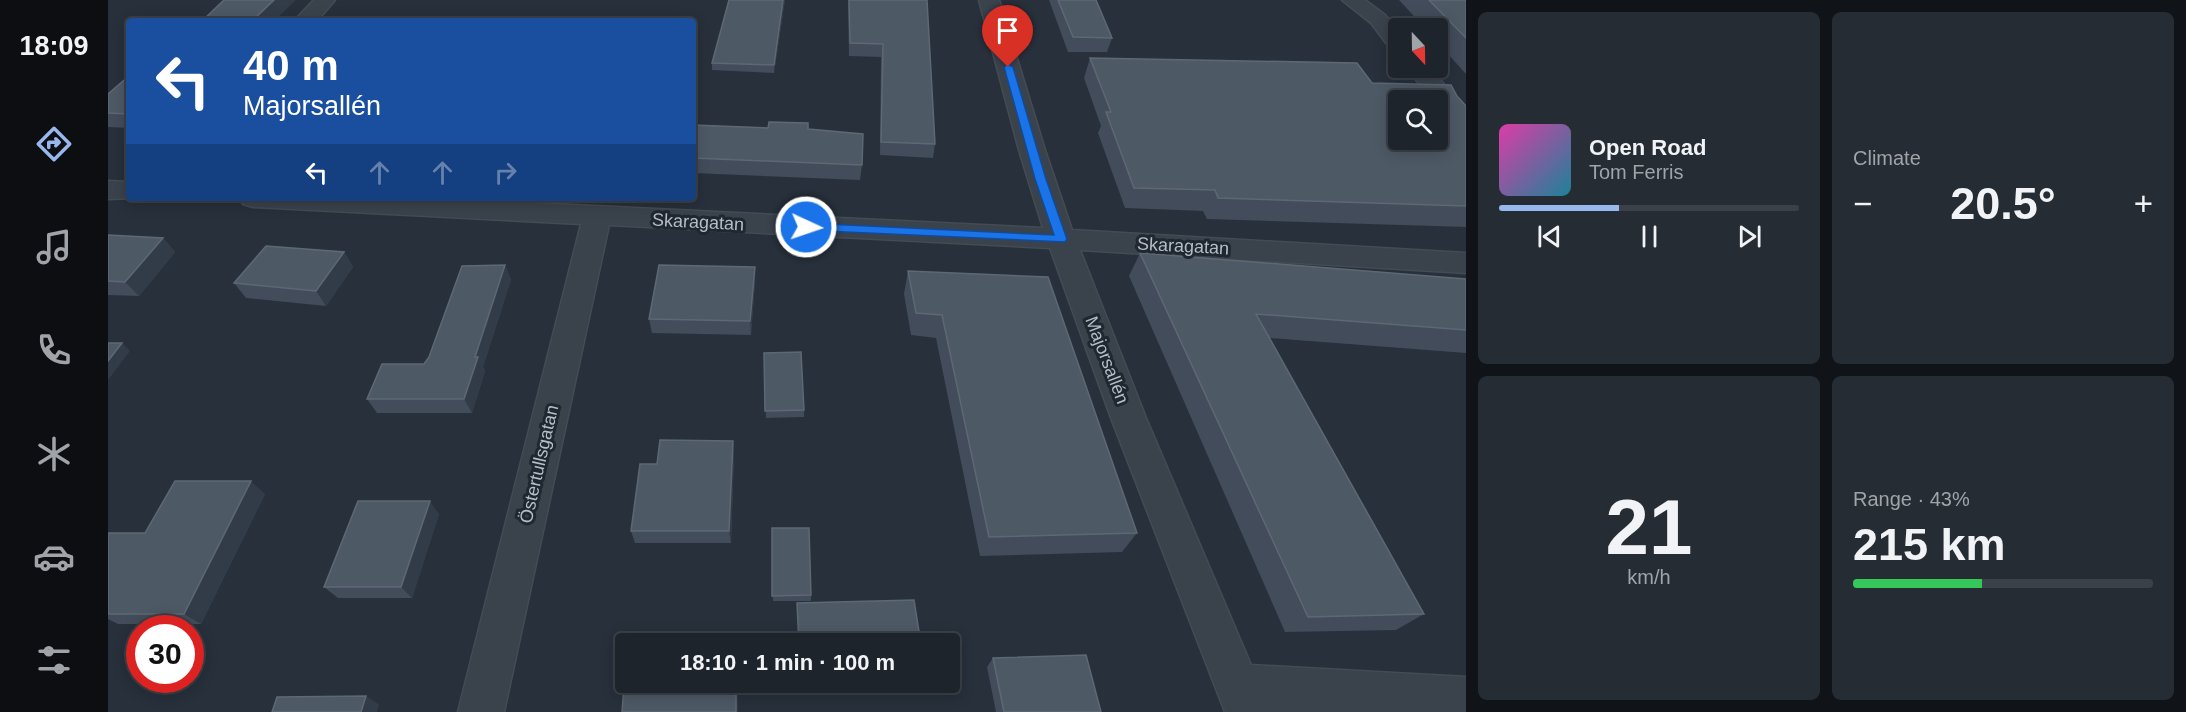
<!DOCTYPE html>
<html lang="en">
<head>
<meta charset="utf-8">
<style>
	body { margin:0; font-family:Arial,sans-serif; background:#252c34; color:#f1f3f6; height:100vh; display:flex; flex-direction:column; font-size:22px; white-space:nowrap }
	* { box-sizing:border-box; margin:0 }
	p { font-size:20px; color:#a0a4a9 }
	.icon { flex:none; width:33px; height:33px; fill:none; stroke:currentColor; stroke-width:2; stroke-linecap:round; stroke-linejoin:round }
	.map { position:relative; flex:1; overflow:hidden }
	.sheet { display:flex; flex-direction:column; gap:12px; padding:12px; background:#101418; width:720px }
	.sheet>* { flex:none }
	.banner { position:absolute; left:18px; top:18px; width:570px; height:183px; border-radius:6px; box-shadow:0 3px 15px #0003,0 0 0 2px #3b4148; background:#1a4fa0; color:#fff; overflow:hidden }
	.needle { width:39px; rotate:158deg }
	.fabs { position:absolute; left:1280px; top:18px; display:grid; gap:12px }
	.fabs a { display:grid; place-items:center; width:60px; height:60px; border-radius:6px; background:#1d242c; box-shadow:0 3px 15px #0003,0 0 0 2px #3b4148; font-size:30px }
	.speed { position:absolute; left:18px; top:615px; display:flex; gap:12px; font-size:30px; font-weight:700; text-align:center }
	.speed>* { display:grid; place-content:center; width:78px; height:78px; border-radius:50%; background:#1d242c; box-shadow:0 3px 15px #0003,0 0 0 2px #3b4148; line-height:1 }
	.speed .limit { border:9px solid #d22; background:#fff; color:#111 }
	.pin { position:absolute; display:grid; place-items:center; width:51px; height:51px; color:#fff; margin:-62px -26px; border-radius:50% 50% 50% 0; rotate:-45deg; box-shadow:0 0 6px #0007 }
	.pin .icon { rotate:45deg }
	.me { position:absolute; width:66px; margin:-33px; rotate:93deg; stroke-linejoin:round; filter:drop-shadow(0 0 4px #0008) }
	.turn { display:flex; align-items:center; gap:21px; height:126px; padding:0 18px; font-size:27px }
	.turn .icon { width:78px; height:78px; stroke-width:2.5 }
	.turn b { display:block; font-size:42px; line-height:51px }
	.lanes { display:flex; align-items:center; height:57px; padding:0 18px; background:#0003; justify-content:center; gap:30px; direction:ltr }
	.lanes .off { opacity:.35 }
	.big { font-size:45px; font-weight:600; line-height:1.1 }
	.sheet .tile { flex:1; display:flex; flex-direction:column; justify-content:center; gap:9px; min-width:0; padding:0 21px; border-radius:9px; background:#252c34 }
	.sheet .dial { align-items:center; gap:0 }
	.dial b { font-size:78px; line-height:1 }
	.song { display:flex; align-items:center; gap:18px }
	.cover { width:72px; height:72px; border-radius:9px; background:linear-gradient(135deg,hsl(320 70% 55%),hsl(190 70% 35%)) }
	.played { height:6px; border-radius:3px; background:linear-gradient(90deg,#96b8ec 40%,#3b4148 40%) }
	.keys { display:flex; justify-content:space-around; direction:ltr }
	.heat { display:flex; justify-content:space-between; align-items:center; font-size:33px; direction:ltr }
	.charge { height:9px; border-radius:4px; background:linear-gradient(90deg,#34c759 43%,#3b4148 0) }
	.sheet .tiles { flex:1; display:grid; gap:12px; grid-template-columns:repeat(2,1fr) }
	.trip { position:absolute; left:507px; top:633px; width:345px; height:60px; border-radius:6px; background:#1d242c; box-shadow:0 3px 15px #0003,0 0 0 2px #3b4148; font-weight:600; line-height:60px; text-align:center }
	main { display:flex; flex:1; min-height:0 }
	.dock { display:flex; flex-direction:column; width:108px; justify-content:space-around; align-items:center; background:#0c0e12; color:#a0a4a9 }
	.dock .icon { width:42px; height:42px }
	.dock .on { color:#96b8ec }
	.dock b { font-size:27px; color:#f1f3f6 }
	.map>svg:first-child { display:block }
</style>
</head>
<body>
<main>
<nav class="dock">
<b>18:09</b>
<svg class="icon on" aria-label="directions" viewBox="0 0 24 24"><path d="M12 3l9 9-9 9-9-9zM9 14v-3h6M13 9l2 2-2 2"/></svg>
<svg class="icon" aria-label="music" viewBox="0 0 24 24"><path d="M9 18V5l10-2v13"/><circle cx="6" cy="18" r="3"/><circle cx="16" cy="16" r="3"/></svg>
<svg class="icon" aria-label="phone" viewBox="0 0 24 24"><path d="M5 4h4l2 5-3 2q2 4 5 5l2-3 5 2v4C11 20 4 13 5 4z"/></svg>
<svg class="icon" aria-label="climate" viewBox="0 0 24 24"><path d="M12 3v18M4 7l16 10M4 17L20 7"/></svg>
<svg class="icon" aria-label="car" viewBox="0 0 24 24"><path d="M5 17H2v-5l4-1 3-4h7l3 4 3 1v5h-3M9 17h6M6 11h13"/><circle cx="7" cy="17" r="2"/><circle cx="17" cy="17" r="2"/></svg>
<svg class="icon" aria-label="filters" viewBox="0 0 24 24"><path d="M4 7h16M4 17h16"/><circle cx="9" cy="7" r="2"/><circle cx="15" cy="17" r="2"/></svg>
</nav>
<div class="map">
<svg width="1358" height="712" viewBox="0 0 1358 712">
	<rect width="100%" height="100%" fill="#27303b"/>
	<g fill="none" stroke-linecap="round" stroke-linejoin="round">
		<g stroke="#434b55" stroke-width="3">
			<g id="street">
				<polygon points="206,0 227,0 209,21 186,21"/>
				<polygon points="871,0 891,0 937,150 964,230 1358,253 1358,273 972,250 1038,418 1143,665 1358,677 1358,712 1117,712 1003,418 942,248 501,225 396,712 350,712 473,224 145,207 135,204 131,198 324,198 935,228 911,150"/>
				<polygon points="1234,0 1257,0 1277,15 1290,29 1290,50 1282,48 1263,23"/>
				<path d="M1299 68H1322L1358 110V133C1346 131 1329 113 1329 100H1324Z"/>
				<polygon points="0,181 21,182 21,198 27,198 0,199"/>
			</g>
		</g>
		<use href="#street" fill="#3a424c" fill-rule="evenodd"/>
	</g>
	<g fill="#424c5a">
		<polygon points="677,0 666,73 604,70 604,63"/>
		<polygon points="740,0 819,0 827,144 825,158 772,155 773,57 741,56"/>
		<polygon points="941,0 988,0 1004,38 999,52 960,52"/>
		<polygon points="1291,0 1358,0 1358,74 1329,42 1329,28 1317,28"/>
		<polygon points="982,58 1264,83 1349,96 1358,105 1358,227 1099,219 1095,211 1017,208 990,133 993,126 976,78"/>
		<polygon points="21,76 21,128 0,127 0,94"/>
		<polygon points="585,125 700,129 754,165 752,180 585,173"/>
		<polygon points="0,235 55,238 67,252 31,296 0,295"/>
		<polygon points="236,252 245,267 218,306 138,298 126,283"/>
		<polygon points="1032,253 1358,279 1358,353 1161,338 1316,614 1288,630 1177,632 1021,276"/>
		<polygon points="397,265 403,280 375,367 377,371 364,413 269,413 259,399 316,364"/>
		<polygon points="800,271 1029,533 1014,552 872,556 828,338 803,335 796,294"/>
		<polygon points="647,282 643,335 544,333 541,319"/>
		<polygon points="656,353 696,410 696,417 658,418"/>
		<polygon points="626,454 623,543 527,543 523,531 549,464"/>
		<polygon points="157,494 93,624 10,624 0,619 0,533 37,533"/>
		<polygon points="331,514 304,598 230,598 216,587"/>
		<polygon points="664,528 703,595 703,601 665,601"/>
		<polygon points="885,658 993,712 888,712 879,667"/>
		<polygon points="772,682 818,682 819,684 816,689 773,690"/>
	</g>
	<g fill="#323c49">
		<polygon points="166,0 188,0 166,21 144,21"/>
		<polygon points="675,0 677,0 666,73 666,65"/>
		<polygon points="55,238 67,252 31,296 17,282"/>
		<polygon points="236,252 245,267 218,306 208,291"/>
		<polygon points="397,265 403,280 375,367 377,371 364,413 356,399 367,357"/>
		<polygon points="647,267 647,282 643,335 642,321"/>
		<polygon points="14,343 22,351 0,380 0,361"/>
		<polygon points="625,441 626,454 623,543 621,531"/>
		<polygon points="143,481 157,494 93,624 76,614"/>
		<polygon points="322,501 331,514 304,598 293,587"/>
		<polygon points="628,682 629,682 630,712 628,712"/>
		<polygon points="258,696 271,704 269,712 253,712"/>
	</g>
	<g fill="#4e5966" stroke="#5e6875" stroke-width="1.5" fill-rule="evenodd">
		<polygon points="116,0 166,0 144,21 94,21"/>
		<polygon points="621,0 675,0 666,65 604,63"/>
		<polygon points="741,0 819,0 827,144 773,142 775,44 742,43"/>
		<polygon points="950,0 988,0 1004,38 965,37"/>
		<polygon points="1321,0 1358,0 1358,38"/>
		<path d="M982 58 1249 63 1264 83 1343 85 1349 96 1358 106V206L1110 198 1107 190 1026 188 998 112H1003ZM1290 100H1329V140H1290Z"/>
		<polygon points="21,76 21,114 0,113 0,94"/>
		<polygon points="661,122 700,123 700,129 755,134 754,165 585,158 585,125 660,128"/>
		<polygon points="0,235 55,238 17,282 0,281"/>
		<polygon points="158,246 236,252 208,291 126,283"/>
		<polygon points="1032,253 1358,279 1358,330 1148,314 1316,614 1200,617"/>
		<polygon points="397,265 367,357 370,357 356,399 259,399 274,364 316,364 321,357 354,266"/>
		<polygon points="551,265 647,267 642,321 541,319"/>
		<polygon points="800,271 940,277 1029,533 881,537 834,315 808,313"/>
		<polygon points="0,343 14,343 0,361"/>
		<polygon points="693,352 696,410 657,411 656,353"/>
		<polygon points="552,440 625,441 621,531 523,531 532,464 549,464"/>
		<polygon points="67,481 143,481 76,614 0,614 0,533 37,533"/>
		<polygon points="250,501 322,501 293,587 216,587"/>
		<polygon points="664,528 701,528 703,595 664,596"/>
		<polygon points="806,600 813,644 691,644 689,603"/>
		<polygon points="978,655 993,712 896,712 885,658"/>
		<polygon points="518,660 518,682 628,682 628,712 514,712"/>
		<polygon points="774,682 818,682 819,684 775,686"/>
		<polygon points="258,696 253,712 164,712 169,697"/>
	</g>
	<polygon fill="#1a73e8" stroke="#114b97" stroke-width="1.5" points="900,64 905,67 938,179 959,239 957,242 693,230 692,227 698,223 946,235 927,179 896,67"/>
	<g text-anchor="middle" stroke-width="6" stroke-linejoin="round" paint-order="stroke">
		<g font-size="18" fill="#b6bdc7" stroke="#1f2731">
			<text transform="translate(590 222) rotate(3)" y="6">Skaragatan</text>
			<text transform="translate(1075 246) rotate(3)" y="6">Skaragatan</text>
			<text transform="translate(999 360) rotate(69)" y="6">Majorsallén</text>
			<text transform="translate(431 464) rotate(-77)" y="6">Östertullsgatan</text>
		</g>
	</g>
</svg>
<div class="fabs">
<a><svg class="needle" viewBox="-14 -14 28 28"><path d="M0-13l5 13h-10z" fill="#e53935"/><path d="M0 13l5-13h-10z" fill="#a0a4a9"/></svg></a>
<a><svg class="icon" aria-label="search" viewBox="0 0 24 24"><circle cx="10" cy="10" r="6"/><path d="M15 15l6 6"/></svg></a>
</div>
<div class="speed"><div class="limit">30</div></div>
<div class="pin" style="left:900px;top:67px;background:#d93025"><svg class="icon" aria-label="arrive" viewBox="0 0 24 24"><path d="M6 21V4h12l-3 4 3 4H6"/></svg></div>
<svg class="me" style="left:698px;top:227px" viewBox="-20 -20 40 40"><circle r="17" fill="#1a73e8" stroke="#fff" stroke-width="3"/><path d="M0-11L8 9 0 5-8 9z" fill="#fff"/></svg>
<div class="trip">18:10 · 1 min · 100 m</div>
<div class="banner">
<div class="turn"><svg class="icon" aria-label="left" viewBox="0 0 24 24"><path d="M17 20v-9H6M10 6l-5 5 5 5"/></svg><div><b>40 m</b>Majorsallén</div></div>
<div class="lanes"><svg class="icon" aria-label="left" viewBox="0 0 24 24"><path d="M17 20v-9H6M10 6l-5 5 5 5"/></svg><svg class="icon off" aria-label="ahead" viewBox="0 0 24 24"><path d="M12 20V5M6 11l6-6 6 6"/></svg><svg class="icon off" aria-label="ahead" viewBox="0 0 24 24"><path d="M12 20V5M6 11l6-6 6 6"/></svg><svg class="icon off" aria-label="right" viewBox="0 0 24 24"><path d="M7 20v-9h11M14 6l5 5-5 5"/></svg></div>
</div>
</div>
<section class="sheet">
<div class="tiles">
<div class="tile">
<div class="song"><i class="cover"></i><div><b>Open Road</b><p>Tom Ferris</p></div></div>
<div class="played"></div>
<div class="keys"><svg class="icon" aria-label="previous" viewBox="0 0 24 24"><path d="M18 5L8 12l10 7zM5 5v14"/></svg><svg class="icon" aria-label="pause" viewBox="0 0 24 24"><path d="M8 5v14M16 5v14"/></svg><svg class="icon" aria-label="next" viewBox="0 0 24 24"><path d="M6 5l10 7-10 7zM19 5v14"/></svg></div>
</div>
<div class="tile"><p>Climate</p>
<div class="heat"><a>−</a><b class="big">20.5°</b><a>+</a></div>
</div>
<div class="tile dial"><b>21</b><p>km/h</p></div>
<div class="tile"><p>Range · 43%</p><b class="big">215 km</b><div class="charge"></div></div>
</div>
</section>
</main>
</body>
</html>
